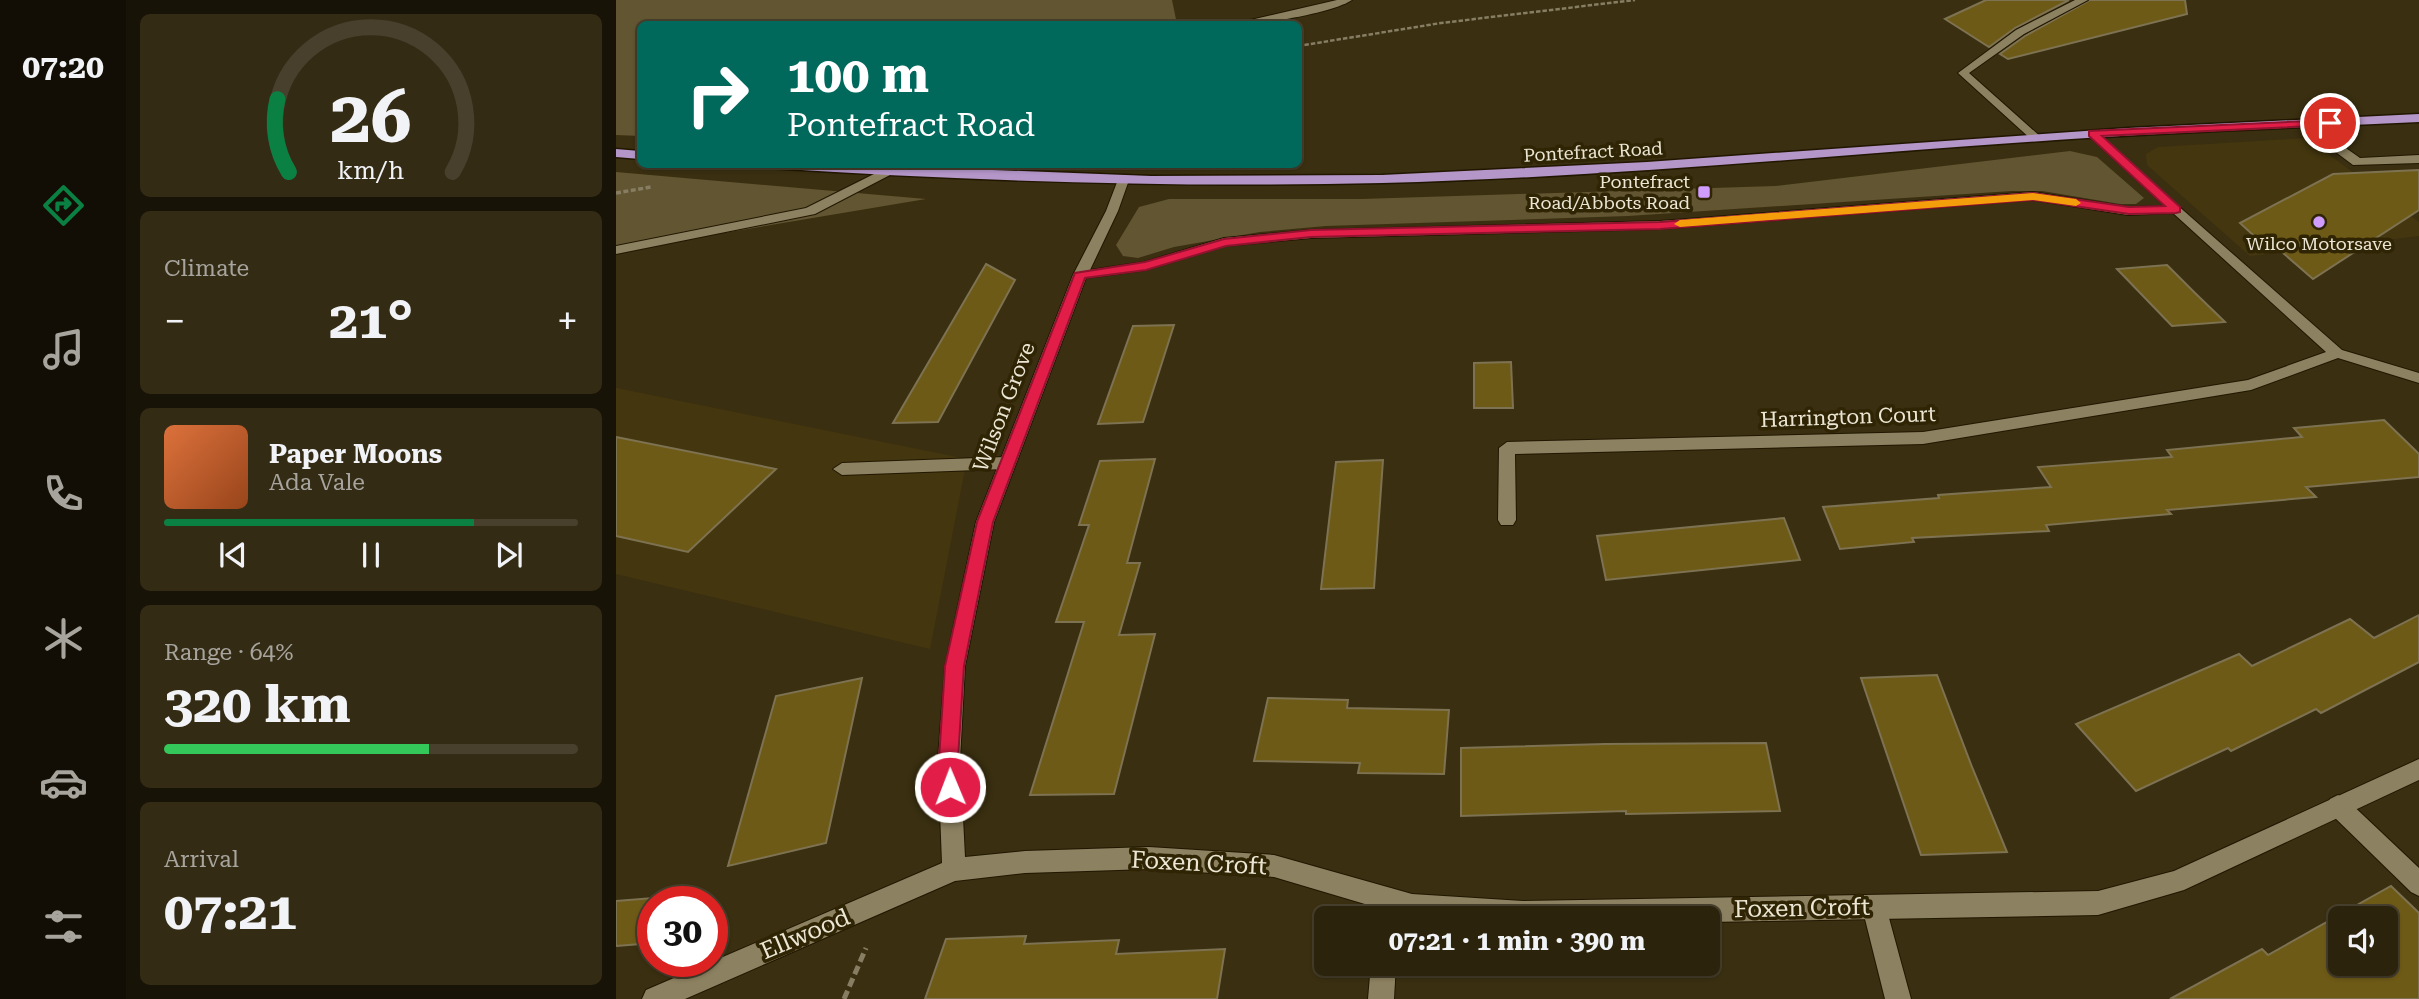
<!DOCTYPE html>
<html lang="en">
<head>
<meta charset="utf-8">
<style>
	body { margin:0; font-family:"Roboto Serif",serif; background:#342b15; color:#f1f3f6; height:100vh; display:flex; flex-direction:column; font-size:26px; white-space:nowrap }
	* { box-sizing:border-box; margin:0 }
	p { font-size:23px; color:#a6a49d }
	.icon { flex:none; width:38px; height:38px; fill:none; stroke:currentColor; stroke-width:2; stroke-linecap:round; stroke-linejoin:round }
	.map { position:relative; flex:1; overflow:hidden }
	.side { display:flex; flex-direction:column; gap:14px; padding:14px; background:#181307; width:490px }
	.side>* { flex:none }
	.banner { position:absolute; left:21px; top:21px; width:665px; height:147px; border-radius:10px; box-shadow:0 2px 5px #0004,0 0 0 2px #48402d; background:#00695c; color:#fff; overflow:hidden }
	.controls { position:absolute; left:1712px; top:906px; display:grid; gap:14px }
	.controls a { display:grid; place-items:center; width:70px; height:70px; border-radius:10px; background:#2c230c; box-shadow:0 2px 5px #0004,0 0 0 2px #48402d; font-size:35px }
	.speed { position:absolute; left:21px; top:886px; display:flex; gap:14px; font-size:35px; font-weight:700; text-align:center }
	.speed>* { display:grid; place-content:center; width:91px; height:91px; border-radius:50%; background:#2c230c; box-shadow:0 2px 5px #0004,0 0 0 2px #48402d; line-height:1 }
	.speed .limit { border:10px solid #d22; background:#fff; color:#111 }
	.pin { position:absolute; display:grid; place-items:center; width:60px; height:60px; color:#fff; margin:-30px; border:4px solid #fff; border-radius:50%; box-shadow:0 2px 7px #0007 }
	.me { position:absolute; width:77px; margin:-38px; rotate:359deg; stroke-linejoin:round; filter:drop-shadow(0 0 5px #0008) }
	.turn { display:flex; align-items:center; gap:24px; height:147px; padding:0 35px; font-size:32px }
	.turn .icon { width:91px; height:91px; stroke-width:2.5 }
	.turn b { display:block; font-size:49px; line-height:60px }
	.big { font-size:52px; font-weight:700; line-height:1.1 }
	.side .card { flex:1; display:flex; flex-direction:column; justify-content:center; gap:10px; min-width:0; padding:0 24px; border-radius:10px; background:#342b15 }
	.side .dial { align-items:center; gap:0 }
	.dial svg { height:182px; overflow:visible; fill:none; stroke:#48402d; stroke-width:7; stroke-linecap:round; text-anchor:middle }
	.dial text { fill:#f1f3f6; stroke:none }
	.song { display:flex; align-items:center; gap:21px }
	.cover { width:84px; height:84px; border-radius:10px; background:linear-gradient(135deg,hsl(20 70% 55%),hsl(20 70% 35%)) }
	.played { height:7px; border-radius:4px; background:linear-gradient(90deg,#0b8043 75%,#48402d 75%) }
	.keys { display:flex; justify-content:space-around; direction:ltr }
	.heat { display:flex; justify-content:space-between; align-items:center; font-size:38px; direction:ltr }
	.charge { height:10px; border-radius:5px; background:linear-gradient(90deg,#34c759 64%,#48402d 0) }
	.trip { position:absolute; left:698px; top:906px; width:406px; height:70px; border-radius:10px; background:#2c230c; box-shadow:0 2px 5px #0004,0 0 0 2px #48402d; font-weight:700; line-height:70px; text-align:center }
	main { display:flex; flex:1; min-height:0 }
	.tab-bar { display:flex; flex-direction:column; width:126px; justify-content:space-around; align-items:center; background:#120e05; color:#a6a49d }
	.tab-bar .icon { width:49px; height:49px }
	.tab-bar .current { color:#0b8043 }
	.tab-bar b { font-size:32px; color:#f1f3f6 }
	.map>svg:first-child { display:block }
</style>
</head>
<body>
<main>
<nav class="tab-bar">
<b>07:20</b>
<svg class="icon current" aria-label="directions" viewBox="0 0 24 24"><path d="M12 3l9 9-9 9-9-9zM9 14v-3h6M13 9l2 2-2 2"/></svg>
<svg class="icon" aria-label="music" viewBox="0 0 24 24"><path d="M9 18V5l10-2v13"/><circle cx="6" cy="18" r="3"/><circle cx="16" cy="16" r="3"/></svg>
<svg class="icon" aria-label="phone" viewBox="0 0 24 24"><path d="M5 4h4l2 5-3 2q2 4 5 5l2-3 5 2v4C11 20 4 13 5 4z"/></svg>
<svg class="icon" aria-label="climate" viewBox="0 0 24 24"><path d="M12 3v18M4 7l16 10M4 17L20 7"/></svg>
<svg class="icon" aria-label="car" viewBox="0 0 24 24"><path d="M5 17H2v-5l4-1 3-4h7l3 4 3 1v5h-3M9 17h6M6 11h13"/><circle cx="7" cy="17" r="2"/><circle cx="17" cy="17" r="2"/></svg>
<svg class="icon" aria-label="filters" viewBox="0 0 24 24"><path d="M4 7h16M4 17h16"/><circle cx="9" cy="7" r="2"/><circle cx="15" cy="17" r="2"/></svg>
</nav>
<section class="side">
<div class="card dial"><svg viewBox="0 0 100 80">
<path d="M14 69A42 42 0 1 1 86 69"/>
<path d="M14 69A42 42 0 0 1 9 37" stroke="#0b8043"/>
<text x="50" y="56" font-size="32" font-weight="700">26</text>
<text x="50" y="72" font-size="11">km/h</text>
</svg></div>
<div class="card"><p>Climate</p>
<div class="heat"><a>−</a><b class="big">21°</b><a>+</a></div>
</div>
<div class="card">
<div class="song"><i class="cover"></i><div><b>Paper Moons</b><p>Ada Vale</p></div></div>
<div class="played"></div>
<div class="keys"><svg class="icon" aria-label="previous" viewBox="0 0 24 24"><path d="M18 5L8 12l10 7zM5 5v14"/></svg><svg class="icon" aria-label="pause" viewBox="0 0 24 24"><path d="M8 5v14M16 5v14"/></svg><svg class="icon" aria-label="next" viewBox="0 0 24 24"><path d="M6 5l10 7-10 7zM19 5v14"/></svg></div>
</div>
<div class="card"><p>Range · 64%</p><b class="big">320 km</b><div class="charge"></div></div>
<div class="card"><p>Arrival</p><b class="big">07:21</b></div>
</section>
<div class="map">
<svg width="1803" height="999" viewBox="0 0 1803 999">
	<rect width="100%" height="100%" fill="#3a2f10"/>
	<g fill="#44370f">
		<polygon points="1691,138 1803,222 1803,236 1634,256 1531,165 1530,154 1542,147"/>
		<polygon points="0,388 351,459 314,649 0,574"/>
	</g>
	<g fill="#615532">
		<polygon points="0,0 556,0 561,24 24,24 24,136 0,135"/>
		<polygon points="1454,151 1481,157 1528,198 1520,204 1504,204 1426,191 1396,191 1012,216 710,226 644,232 558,247 522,258 507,256 500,245 523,207 553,199 745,199 1159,186"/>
		<polygon points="0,172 310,199 0,251"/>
	</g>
	<g fill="#6e5a17" stroke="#7d7251" stroke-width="2" fill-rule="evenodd">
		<polygon points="1370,0 1453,0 1399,28 1373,47 1329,19"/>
		<polygon points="1474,0 1569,0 1571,14 1392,59 1384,54 1409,36"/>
		<polygon points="1803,170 1803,210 1697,279 1659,246 1649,246 1624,223 1717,174"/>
		<polygon points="370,264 399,280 322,422 277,423"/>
		<polygon points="1551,265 1578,292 1609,322 1556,326 1501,269"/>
		<polygon points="558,325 527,422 482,424 517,326"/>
		<polygon points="895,362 897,408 858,408 858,363"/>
		<polygon points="1768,420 1803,454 1803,477 1690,487 1700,497 1551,510 1555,514 1430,525 1433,531 1296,538 1298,542 1224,549 1207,507 1323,498 1322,495 1435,487 1422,467 1556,457 1551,450 1686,437 1678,428"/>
		<polygon points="0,437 160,469 72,552 0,536"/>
		<polygon points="539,459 511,563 524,563 503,635 539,634 498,794 414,795 468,622 440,622 473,525 463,525 484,461"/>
		<polygon points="767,460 758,588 705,589 720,462"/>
		<polygon points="1168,518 1184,560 990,580 981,536"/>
		<polygon points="1803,615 1803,662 1705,713 1700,709 1615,751 1612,748 1520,791 1460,724 1623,654 1636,666 1734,619 1758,638"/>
		<polygon points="1321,675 1356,767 1391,852 1305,855 1245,678"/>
		<polygon points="246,678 210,843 112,866 160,696"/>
		<polygon points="652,698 732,700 731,708 833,710 828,774 742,773 744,763 638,761"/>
		<polygon points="1150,743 1164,811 1010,814 1010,811 845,816 845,748 989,744"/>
		<path d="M1775 886 1803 913V999H1554L1646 949 1652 955ZM1724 919H1769V964H1724Z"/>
		<polygon points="37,898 37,943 0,946 0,901"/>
		<polygon points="410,936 408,944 503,940 500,954 609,949 601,999 309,999 330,939"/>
	</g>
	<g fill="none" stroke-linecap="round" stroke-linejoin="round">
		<g stroke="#211700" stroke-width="2">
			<g id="service">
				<path d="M721 0H736C717 13 640 26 617 24Z"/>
				<polygon points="1685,122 1693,122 1744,158 1803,155 1803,163 1737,165 1685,126"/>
				<polygon points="270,168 274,169 274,175 199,214 0,254 0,246 190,208"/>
				<polygon points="389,457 397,463 389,469 226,475 217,469 226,463"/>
				<polygon points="1722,795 1730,799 1803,868 1803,896 1795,892 1714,813 1711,806 1714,799"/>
				<polygon points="774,888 782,892 786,900 784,919 760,919 766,892"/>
				<polygon points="1258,895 1267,898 1270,907 1295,999 1269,999 1246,907 1249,898"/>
				<polygon points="755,964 780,964 778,999 752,999"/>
			</g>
		</g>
		<g stroke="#211700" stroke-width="2">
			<g id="minor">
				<polygon points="1459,0 1472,0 1408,34 1353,73 1426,138 1416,140 1342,73 1400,30"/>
				<polygon points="1477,131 1726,350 1803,373 1803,383 1722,358 1635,390 1307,444 899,454 900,520 897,525 885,525 882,520 883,448 891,442 1307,432 1632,380 1710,352 1557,213 1512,215 1417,200 1044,229 695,238 609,246 530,270 470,278 378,522 349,666 344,759 349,857 409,851 533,847 658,855 796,894 907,901 1482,891 1558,871 1803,759 1803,780 1568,890 1482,915 1092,922 1092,919 807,919 796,918 658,877 533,869 409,873 339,881 69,999 26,999 30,990 326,863 322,759 329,666 360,522 457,275 490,211 503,177 507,176 513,180 502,211 474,270 528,262 608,238 695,230 1044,221 1417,192 1512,207 1549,206 1473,136 1473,132"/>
			</g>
		</g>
		<g stroke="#211700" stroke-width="3">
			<g id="trunk">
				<path d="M1803 114V122C1692 127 1582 131 1471 138 1236 153 1002 177 766 183 561 188 357 181 152 168L146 164H223L535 176 766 175 1031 162 1512 128Z"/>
				<polygon points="0,149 24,151 24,159 0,157"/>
			</g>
		</g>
		<polyline stroke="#867d63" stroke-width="2.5" stroke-dasharray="4.5 2" stroke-linecap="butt" points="682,46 825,23 1019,0"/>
		<polyline stroke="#867d63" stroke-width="3.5" stroke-dasharray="5 2.5" stroke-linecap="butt" points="0,193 35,187"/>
		<polyline stroke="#867d63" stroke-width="5" stroke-dasharray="9 4.5" stroke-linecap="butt" points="228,999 250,948"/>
		<use href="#service" fill="#8c8160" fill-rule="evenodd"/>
		<use href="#minor" fill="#8c8160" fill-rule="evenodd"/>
		<use href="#trunk" fill="#b496c8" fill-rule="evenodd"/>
	</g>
	<polygon fill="#e11d48" stroke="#92132f" stroke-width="2" points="1714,120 1719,123 1717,125 1486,136 1564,207 1564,212 1560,213 1513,214 1417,200 1044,229 695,237 610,246 530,270 469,278 377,522 348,666 342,759 344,787 341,793 334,796 327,793 324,787 323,759 329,666 361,522 459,273 529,262 608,239 695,230 1044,222 1417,193 1513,207 1549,206 1473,136 1473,131"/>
	<polygon fill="#f59e0b" points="1417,193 1460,199 1465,203 1460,206 1417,200 1064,227 1058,224 1064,220"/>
	<g fill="#d09dff" stroke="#2f2505" stroke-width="2.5">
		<rect x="1081" y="185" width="14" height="14" rx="3.5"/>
		<circle cx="1703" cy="222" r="7"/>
	</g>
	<g text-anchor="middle" stroke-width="7" stroke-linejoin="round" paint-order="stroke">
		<g font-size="18" fill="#ece6d4" stroke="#2f2505">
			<text transform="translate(977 152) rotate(-3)" y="6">Pontefract Road</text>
		</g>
		<g font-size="18" fill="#ece6d4" stroke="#2f2505" text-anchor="end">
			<text x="1074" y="188">Pontefract<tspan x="1074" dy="21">Road/Abbots Road</tspan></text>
			<text x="1703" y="250" text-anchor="middle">Wilco Motorsave</text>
		</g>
		<g font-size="21" fill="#ece6d4" stroke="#2f2505">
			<text transform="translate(388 407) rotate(-69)" y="7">Wilson Grove</text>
			<text transform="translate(1232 417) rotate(-2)" y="7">Harrington Court</text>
		</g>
		<g font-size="24" fill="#ece6d4" stroke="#2f2505">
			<text transform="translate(583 863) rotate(3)" y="8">Foxen Croft</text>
			<text transform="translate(1186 908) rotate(-1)" y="8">Foxen Croft</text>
			<text transform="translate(189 934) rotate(-23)" y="8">Ellwood</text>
		</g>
	</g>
</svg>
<div class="controls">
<a><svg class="icon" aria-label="sound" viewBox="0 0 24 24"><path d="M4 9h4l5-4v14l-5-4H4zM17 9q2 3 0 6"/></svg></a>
</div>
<div class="speed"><div class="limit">30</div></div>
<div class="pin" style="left:1714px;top:123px;background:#d93025"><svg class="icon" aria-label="arrive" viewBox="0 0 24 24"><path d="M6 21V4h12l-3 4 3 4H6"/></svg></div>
<svg class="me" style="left:334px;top:787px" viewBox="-20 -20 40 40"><circle r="17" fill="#e11d48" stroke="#fff" stroke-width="3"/><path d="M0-11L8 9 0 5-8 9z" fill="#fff"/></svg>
<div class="trip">07:21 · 1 min · 390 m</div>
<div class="banner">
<div class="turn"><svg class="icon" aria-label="right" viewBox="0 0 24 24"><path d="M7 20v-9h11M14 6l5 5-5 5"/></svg><div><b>100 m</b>Pontefract Road</div></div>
</div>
</div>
</main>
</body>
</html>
